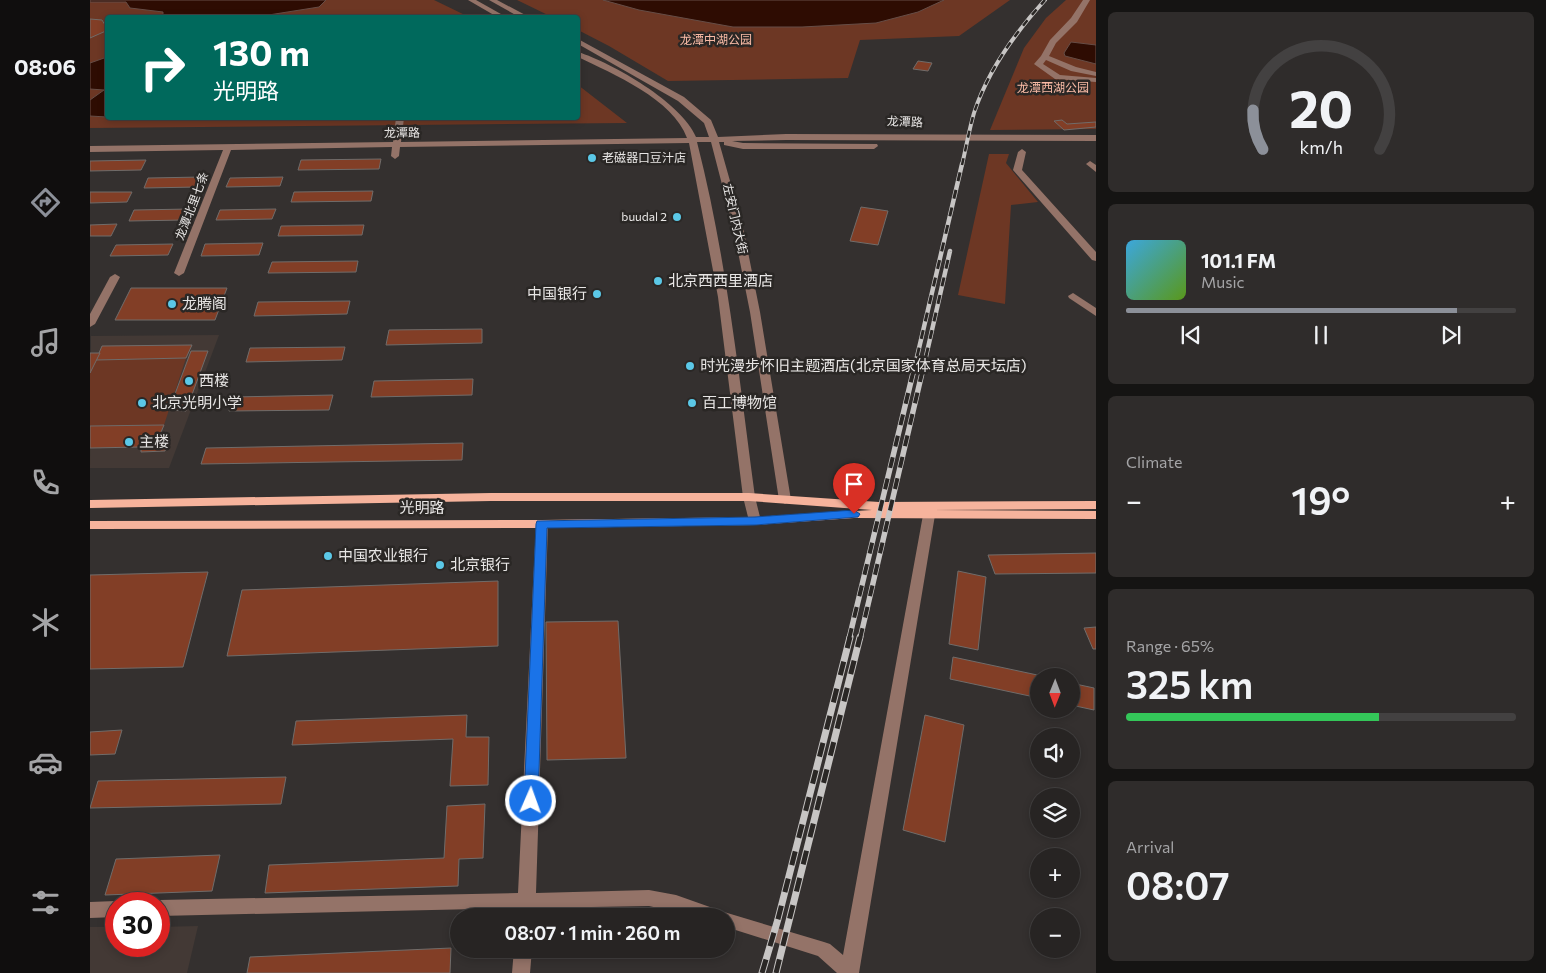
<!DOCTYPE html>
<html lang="en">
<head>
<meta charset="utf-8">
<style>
	body { margin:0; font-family:Commissioner,"Noto Sans SC",sans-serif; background:#2f2c2b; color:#f1f3f6; height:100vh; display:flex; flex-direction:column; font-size:19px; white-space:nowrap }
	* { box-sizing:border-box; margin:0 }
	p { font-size:16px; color:#a4a4a6 }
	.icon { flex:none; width:28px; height:28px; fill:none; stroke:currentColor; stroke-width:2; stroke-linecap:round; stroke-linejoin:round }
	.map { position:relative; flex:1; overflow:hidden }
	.side { display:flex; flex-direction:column; gap:12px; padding:12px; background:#151413; width:450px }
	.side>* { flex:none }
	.top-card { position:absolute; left:15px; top:15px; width:475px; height:105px; border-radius:5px; box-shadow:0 2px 8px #0003,0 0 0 1px #434141; background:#00695c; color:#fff; overflow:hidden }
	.needle { width:32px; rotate:181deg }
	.tools { position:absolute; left:940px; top:668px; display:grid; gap:10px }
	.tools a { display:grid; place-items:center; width:50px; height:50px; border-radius:50%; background:#272423; box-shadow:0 2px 8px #0003,0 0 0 1px #434141; font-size:25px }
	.speed { position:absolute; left:15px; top:892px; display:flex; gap:10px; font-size:25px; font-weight:700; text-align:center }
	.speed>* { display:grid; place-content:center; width:65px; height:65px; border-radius:50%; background:#272423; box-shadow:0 2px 8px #0003,0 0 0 1px #434141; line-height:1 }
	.speed .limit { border:8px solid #d22; background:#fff; color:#111 }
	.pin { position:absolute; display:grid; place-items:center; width:42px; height:42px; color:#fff; margin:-51px -21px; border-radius:50% 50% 50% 0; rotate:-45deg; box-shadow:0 0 5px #0007 }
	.pin .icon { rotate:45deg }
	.me { position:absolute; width:55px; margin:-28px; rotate:2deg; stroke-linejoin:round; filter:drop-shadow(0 0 4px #0008) }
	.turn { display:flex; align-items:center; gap:18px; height:105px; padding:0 25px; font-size:22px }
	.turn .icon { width:65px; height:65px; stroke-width:2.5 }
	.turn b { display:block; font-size:35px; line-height:42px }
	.big { font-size:38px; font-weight:600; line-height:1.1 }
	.side .card { flex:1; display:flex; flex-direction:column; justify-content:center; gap:8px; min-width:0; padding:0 18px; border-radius:8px; background:#2f2c2b }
	.side .dial { align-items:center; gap:0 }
	.dial svg { height:130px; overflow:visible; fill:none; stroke:#434141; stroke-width:7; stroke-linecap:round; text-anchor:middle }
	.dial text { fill:#f1f3f6; stroke:none }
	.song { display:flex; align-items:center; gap:15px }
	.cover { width:60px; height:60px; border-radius:8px; background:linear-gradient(135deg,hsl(200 70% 55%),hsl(90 70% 35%)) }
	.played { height:5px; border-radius:2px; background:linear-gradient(90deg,#8c9099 85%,#434141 85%) }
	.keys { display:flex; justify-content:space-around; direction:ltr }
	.heat { display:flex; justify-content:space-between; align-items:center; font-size:28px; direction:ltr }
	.charge { height:8px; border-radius:4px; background:linear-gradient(90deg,#34c759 65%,#434141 0) }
	.trip { position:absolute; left:360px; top:908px; width:285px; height:50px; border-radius:25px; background:#272423; box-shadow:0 2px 8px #0003,0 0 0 1px #434141; font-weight:600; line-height:50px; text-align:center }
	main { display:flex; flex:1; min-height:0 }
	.dock { display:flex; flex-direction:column; width:90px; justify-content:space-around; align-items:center; background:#100e0e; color:#a4a4a6 }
	.dock .icon { width:35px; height:35px }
	.dock .active { color:#8c9099 }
	.dock b { font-size:22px; color:#f1f3f6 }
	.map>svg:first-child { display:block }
</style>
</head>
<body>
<main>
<nav class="dock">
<b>08:06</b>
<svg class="icon active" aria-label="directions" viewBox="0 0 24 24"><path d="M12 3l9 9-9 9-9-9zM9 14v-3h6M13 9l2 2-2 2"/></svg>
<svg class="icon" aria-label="music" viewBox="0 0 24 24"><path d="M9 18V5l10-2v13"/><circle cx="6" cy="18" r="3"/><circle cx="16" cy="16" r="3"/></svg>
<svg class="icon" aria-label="phone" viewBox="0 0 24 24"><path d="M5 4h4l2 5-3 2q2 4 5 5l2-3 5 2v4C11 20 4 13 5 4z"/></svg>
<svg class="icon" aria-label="climate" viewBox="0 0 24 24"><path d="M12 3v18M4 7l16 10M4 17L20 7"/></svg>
<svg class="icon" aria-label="car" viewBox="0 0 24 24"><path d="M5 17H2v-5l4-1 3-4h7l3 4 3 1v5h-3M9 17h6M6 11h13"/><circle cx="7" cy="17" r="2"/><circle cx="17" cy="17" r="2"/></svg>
<svg class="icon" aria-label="filters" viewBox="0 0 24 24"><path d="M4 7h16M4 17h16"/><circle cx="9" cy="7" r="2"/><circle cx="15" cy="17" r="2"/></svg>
</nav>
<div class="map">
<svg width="1006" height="973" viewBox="0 0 1006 973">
	<rect width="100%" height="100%" fill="#34302f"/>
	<g fill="#433935">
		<polygon points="129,335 79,468 0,468 1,336"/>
		<polygon points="108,926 97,973 0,973 0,927 26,927 26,946 69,946 69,927"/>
	</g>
	<g fill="#6d3724">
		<polygon points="0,0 344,0 379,17 18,18 18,118 488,118 488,85 537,123 0,128"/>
		<polygon points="427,0 920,0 869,36 770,40 758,78 578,81 519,46 488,30 488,18 462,17"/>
		<polygon points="976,0 1006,0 1006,129 900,130 934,48 956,18"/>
		<polygon points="899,154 919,154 916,163 948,202 921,205 915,304 868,295"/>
		<polygon points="96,358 74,425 0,426 0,373 6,360"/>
	</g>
	<g fill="#2e0c02" stroke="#664d46">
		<polygon points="0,0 236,0 229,7 166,17 73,17 73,12 40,8 36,2 0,2"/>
		<polygon points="513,0 854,0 828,12 786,23 712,27 643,27 549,10"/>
		<polygon points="981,42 1006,45 1006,64 975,56 974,53"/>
		<polygon points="17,57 17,117 0,116 0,100 14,90 0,89 0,63"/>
	</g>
	<g fill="#823e26" stroke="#706c6a">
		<polygon points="0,19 12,20 18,30 0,38"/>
		<polygon points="828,61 842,63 838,71 823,69"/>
		<polygon points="972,120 977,124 1006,122 1006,127 974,130 964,121"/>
		<polygon points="291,159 289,169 208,170 211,160"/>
		<polygon points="56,160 51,170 0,171 0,161"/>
		<polygon points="112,177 108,187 54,188 58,178"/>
		<polygon points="193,177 190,186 136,187 140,178"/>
		<polygon points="283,191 281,201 201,202 204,192"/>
		<polygon points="0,192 42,192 37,202 0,203"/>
		<polygon points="771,207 798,211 788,245 760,241"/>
		<polygon points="100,209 95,220 39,221 44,210"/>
		<polygon points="186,209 182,219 126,220 130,210"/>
		<polygon points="27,224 21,236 0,236 0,225"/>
		<polygon points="274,225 272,235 188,236 191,226"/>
		<polygon points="173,243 169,255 111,256 115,244"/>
		<polygon points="83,244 78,255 20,256 26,245"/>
		<polygon points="268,261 266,272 178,273 182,262"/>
		<polygon points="41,288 137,288 125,320 25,320"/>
		<polygon points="260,301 257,314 164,316 168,302"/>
		<polygon points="392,329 392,343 296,345 299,330"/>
		<polygon points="102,345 96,358 6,360 12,346"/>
		<polygon points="255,347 252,360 156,362 160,348"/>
		<polygon points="101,351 118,351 96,411 79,410"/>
		<polygon points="0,353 10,353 0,373"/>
		<polygon points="383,379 382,395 281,397 284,381"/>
		<polygon points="243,395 239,410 139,411 143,397"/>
		<polygon points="74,425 69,437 80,437 75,451 51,452 51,447 0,448 0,426"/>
		<polygon points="373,443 372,460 111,464 116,448"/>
		<polygon points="1006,553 1006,573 905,574 898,555"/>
		<polygon points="868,571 896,577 888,650 859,644"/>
		<polygon points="118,572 93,667 0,669 0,575"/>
		<polygon points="408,581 408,646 137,656 152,590"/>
		<polygon points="528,621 536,758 457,760 456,622"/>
		<polygon points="1006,627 1006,649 1003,649 994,628"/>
		<polygon points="863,657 952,676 949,676 949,698 860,679"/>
		<polygon points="981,683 1004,688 1004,710 981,705"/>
		<polygon points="377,715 376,737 399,737 398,785 360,786 363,739 202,745 206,721"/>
		<polygon points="835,715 874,725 855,842 813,830"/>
		<polygon points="32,730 25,754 0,755 0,732"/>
		<polygon points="196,777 191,804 0,808 8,781"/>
		<polygon points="395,804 393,858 369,859 368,886 175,893 179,865 354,858 357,806"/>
		<polygon points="130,855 122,891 15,895 26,859"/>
		<polygon points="361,948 360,973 157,973 160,957"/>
	</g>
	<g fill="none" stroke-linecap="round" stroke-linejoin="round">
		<g fill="#947368" fill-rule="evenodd">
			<polygon points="378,0 386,0 418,18 409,18"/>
			<polygon points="399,0 407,0 441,18 431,18"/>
			<polygon points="993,0 1000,0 987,22 966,43 959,56 986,67 1006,72 1006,76 981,71 956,60 953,64 970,75 1006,78 1006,82 965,79 944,64 951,56 960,40 981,18"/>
			<path d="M488 39 594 97 621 120 628 137 696 134 1006 135V141L696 140 642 141 653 143 787 144 788 146 784 149H653L634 145V142H629L653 227 670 312 701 500 695 504 689 500 660 312 643 227 621 142H607C637 259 649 378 665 497L671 521 665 525 659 521 653 497 628 297 599 143 310 147 309 156 305 159 301 156 302 147 141 150 94 273 89 276 84 273 133 150 0 152V146L303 142 306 118H314L311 142 597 138C583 99 523 74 488 57V52C523 63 592 103 606 137H619L614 123 588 101 488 44Z"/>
			<polygon points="932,149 936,152 932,170 1006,252 1006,261 1002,260 923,170 928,152"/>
			<polygon points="1000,161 1006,165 1006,172 996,164"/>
			<polygon points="25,274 30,277 5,324 0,327 0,314 20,277"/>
			<polygon points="983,293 1006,308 1006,316 979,298 978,296"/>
			<polygon points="839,511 845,515 769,973 747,973 728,956 636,927 636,916 603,916 559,906 445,908 445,916 427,916 428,908 69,916 69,904 62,904 69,900 428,893 446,524 447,521 457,521 458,524 446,893 559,890 586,895 634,912 734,942 740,944 753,955 833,515"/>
			<polygon points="26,901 32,904 26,904 26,917 0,918 0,902"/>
			<polygon points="424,949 442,949 440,973 422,973"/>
		</g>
		<polygon fill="#f6b39c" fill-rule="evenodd" points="401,493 659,493 789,502 1006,501 1006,509 841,510 1006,511 1006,519 764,518 665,525 452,528 0,529 0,521 452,520 665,517 782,510 659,501 401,501 0,508 0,500"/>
		<g stroke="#c7c5c4" stroke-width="4">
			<path id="rail-far3" d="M872 165C876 148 879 130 884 113 898 70 925 33 955 0"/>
		</g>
		<g stroke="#c7c5c4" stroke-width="4.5">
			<g id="rail-far2">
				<polyline points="823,374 872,164"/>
				<polyline points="832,374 860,251"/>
			</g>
		</g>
		<g stroke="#c7c5c4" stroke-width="5.5">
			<g id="rail-far1">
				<polyline points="759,639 823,373"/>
				<polyline points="770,639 832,373"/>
			</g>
		</g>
		<g stroke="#c7c5c4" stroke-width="7">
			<g id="rail">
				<polyline points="672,973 688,919 760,637"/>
				<polyline points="686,973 770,637"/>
			</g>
		</g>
		<use href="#rail-far3" stroke="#2a2725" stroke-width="2.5" stroke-dasharray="7" stroke-linecap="butt"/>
		<use href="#rail-far2" stroke="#2a2725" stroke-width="3" stroke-dasharray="9" stroke-linecap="butt"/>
		<use href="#rail-far1" stroke="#2a2725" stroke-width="4" stroke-dasharray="11" stroke-linecap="butt"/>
		<use href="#rail" stroke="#2a2725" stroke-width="5" stroke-dasharray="14" stroke-linecap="butt"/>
	</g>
	<polygon fill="#1a73e8" stroke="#114b97" points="764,510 770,514 768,517 665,525 457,528 448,801 446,805 441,807 436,805 434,801 446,524 447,521 665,517"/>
	<g fill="#5bc8e7" stroke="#2a2725" stroke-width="2">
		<circle cx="502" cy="158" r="5"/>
		<circle cx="587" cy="217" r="5"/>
		<circle cx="568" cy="281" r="5"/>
		<circle cx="507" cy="294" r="5"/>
		<circle cx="82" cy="304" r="5"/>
		<circle cx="600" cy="366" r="5"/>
		<circle cx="99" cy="381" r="5"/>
		<circle cx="52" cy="403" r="5"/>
		<circle cx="602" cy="403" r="5"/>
		<circle cx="39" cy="442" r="5"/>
		<circle cx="238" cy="556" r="5"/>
		<circle cx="350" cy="565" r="5"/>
	</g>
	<g text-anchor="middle" stroke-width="5" stroke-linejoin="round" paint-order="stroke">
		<g font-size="12" fill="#f8baa5" stroke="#2a2725">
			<text x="626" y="44">龙潭中湖公园</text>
			<text x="963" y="92">龙潭西湖公园</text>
		</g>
		<g font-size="12" fill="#e8e6e5" stroke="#2a2725">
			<text transform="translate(815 122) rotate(2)" y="4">龙潭路</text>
			<text transform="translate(312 133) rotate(-1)" y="4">龙潭路</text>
			<text transform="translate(102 206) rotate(-69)" y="4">龙潭北里七条</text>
			<text transform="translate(645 219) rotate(77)" y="4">左安门内大街</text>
		</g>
		<g font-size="12" fill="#e8e6e5" stroke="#2a2725" text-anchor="start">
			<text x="512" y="162">老磁器口豆汁店</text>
			<text x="577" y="221" text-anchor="end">buudal 2</text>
		</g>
		<g font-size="15" fill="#e8e6e5" stroke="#2a2725" text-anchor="start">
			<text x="578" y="286">北京西西里酒店</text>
			<text x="497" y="299" text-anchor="end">中国银行</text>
			<text x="92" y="309">龙腾阁</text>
			<text x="610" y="371">时光漫步怀旧主题酒店(北京国家体育总局天坛店)</text>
			<text x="109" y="386">西楼</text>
			<text x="62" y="408">北京光明小学</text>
			<text x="612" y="408">百工博物馆</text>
			<text x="49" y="447">主楼</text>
			<text x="248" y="561">中国农业银行</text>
			<text x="360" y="570">北京银行</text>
		</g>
		<g font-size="15" fill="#e8e6e5" stroke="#2a2725">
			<text x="332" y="513">光明路</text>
		</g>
	</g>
</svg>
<div class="tools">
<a><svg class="needle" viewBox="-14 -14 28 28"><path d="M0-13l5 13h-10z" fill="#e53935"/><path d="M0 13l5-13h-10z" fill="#a4a4a6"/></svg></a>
<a><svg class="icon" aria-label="sound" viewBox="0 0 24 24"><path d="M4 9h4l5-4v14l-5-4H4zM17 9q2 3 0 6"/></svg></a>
<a><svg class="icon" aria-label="layers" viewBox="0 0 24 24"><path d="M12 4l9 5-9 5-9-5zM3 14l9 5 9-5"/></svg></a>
<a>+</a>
<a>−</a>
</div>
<div class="speed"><div class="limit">30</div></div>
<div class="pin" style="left:764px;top:514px;background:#d93025"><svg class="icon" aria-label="arrive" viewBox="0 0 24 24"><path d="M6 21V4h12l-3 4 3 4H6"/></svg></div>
<svg class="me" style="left:441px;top:801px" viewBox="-20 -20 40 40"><circle r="17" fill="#1a73e8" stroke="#fff" stroke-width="3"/><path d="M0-11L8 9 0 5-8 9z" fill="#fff"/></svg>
<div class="trip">08:07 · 1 min · 260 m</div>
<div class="top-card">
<div class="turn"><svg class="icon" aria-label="right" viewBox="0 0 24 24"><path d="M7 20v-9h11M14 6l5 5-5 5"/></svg><div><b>130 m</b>光明路</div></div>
</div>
</div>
<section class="side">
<div class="card dial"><svg viewBox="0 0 100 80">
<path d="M14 69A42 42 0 1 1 86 69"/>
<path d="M14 69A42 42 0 0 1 8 45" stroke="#8c9099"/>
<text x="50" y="56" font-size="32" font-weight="700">20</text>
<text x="50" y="72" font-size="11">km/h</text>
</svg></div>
<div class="card">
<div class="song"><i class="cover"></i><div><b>101.1 FM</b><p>Music</p></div></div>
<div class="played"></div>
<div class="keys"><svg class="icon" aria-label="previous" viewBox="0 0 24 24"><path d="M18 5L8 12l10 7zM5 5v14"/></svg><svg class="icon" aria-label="pause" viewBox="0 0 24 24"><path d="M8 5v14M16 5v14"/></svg><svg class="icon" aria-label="next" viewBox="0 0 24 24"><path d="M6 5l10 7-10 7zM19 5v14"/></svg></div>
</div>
<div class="card"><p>Climate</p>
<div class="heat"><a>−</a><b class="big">19°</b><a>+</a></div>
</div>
<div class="card"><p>Range · 65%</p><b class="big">325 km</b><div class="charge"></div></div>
<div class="card"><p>Arrival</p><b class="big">08:07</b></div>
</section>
</main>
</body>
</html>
